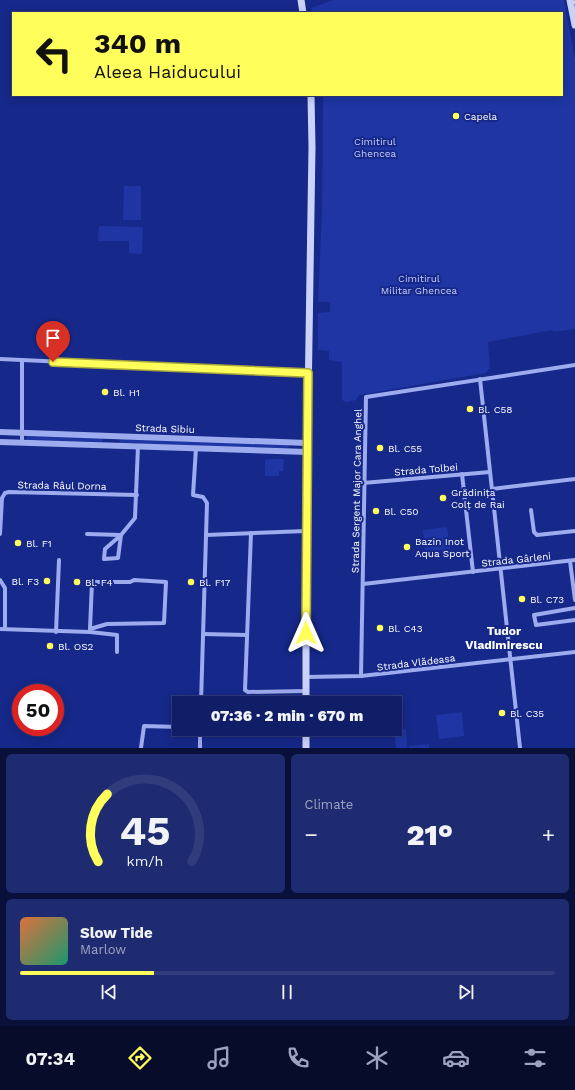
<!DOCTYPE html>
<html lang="en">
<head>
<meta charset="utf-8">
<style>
	body { margin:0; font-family:"Work Sans",sans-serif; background:#1e2b70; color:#f1f3f6; height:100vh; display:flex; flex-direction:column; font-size:15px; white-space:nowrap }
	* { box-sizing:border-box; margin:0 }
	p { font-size:13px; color:#9ca2c0 }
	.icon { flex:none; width:22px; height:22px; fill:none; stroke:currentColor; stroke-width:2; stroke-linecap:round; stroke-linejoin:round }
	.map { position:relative; height:748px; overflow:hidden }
	.drawer { display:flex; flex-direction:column; gap:6px; padding:6px; background:#091039; flex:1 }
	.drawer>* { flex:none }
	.guide { position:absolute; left:12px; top:12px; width:551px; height:84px; border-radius:0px; box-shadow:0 2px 10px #0003,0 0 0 1px #303c7b; background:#fffe5b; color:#111; overflow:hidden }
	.speed { position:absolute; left:12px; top:684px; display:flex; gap:8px; font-size:20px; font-weight:700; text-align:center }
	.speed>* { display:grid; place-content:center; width:52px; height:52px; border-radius:50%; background:#101e67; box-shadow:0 2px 10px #0003,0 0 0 1px #303c7b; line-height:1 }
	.speed .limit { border:6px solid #d22; background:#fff; color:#111 }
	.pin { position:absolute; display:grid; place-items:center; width:34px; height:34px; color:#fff; margin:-41px -17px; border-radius:50% 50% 50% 0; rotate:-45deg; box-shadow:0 0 4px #0007 }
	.pin .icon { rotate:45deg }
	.me { position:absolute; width:44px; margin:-22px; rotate:0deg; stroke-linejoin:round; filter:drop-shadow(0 0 3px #0008) }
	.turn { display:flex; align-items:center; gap:14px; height:84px; padding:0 16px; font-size:18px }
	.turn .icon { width:52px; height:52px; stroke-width:2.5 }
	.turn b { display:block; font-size:28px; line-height:34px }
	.big { font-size:30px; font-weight:800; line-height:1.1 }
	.drawer .card { flex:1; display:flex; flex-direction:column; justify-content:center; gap:6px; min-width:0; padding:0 14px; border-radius:6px; background:#1e2b70 }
	.drawer .dial { align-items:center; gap:0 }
	.dial svg { height:104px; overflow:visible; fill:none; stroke:#303c7b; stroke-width:7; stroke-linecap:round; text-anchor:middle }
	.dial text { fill:#f1f3f6; stroke:none }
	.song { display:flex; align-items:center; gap:12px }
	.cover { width:48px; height:48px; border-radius:6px; background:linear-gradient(135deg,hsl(20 70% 55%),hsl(160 70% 35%)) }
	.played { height:4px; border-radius:2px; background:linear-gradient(90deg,#fffe5b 25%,#303c7b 25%) }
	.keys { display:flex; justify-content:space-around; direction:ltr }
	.heat { display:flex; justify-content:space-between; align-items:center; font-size:22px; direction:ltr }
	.drawer .tiles { flex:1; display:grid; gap:6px; grid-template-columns:1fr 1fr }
	.card:last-child { grid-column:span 2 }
	.trip { position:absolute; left:172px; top:696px; width:230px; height:40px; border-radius:0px; background:#101e67; box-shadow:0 2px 10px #0003,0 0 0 1px #303c7b; font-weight:800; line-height:40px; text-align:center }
	.tabs { display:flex; height:64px; justify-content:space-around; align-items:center; background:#060c29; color:#9ca2c0 }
	.tabs .icon { width:28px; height:28px }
	.tabs .active { color:#fffe5b }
	.tabs b { font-size:18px; color:#f1f3f6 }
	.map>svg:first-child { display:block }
</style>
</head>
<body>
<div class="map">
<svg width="575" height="748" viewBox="0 0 575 748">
	<rect width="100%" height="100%" fill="#162889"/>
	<g fill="#1e35a3">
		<polygon points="334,0 564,0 575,59 575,329 553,332 552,330 488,342 490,368 486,373 359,395 356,400 346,402 342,400 342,362 329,360 329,351 318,350 318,313 330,312 330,302 318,302 322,211 323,95 562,95 562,13 312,13 311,8"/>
		<polygon points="124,186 141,186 141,220 123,220"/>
		<polygon points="99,226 143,227 142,254 129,253 129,241 98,241"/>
		<polygon points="27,436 102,438 103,441 103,442 27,440"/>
		<polygon points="120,439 288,445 289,447 287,449 119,443"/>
		<polygon points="265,459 284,459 283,471 279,471 279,476 265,476"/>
		<polygon points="447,527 450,549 425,552 423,530"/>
		<polygon points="462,712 464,736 439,739 436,715"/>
		<polygon points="406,729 407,748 396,748 394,730"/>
		<polygon points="429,744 429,748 409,748 409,746"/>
	</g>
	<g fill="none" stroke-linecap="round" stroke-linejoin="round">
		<g stroke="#9dabef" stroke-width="4">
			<polyline points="0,359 308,373"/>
			<polyline points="480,379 520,748"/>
			<polyline points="22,443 22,360"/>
			<polyline points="196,448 193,495 203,497 207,503 201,703"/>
			<polyline points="462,474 473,572"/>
			<polyline points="363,483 490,472"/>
			<polyline points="492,489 575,479"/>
			<polyline points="531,510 534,532 537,535 575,531"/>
			<polyline points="251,533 245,690 248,692 306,691"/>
			<polyline points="0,534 2,498 5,493 9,492 137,495"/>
			<polyline points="87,534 121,535 135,518 138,446"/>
			<polygon points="121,535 118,558 104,559 105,549"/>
			<polyline points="206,535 306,531"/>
			<polyline points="570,561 575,600"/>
			<polyline points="0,580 5,588 5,629"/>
			<polyline points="363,584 575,560"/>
			<polyline points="575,608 534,615 536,625 575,620"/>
			<polyline points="0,629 90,632 117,635 117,652"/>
			<polyline points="90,629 107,624 164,623 166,582 134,580 130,582 92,582 90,629 90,632"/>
			<polyline points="56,632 59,560"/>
			<polyline points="203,634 247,635"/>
			<polyline points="361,676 366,397 575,365"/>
			<polyline points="306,677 361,676 575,652"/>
			<polyline points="141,748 144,726 179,727"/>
			<polyline points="200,748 200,729"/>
		</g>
		<g stroke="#9dabef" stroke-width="6">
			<polyline points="0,432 307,443"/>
			<polyline points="0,442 307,452"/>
		</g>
		<g stroke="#cbd2fa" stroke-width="7">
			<polyline points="301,0 303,13"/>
			<polyline points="570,0 575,25"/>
			<polyline points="306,703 306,531 312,147 311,95"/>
			<polyline points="306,729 306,748"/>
		</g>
		<polyline stroke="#fff" stroke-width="1" points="574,0 575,4"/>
	</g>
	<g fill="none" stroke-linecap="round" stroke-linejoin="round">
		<g stroke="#a6a53b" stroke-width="10">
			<polyline id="route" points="53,362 308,373 306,633"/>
		</g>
		<use href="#route" stroke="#fffe5b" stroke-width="7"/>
	</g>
	<g fill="#fffe5b" stroke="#162889" stroke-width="1.5">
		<circle cx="456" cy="116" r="4"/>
		<circle cx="105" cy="392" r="4"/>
		<circle cx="470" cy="409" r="4"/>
		<circle cx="380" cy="448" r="4"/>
		<circle cx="443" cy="498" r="4"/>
		<circle cx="376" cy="511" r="4"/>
		<circle cx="18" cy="543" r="4"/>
		<circle cx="407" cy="547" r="4"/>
		<circle cx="47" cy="581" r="4"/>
		<circle cx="77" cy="582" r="4"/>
		<circle cx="191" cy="582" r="4"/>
		<circle cx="522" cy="599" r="4"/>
		<circle cx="380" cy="628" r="4"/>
		<circle cx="50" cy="646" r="4"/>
		<circle cx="502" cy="713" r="4"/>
	</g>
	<g text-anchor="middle" stroke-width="4" stroke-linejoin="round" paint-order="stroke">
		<g font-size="10" fill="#fff" stroke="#162889" text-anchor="start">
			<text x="464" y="120">Capela</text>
			<text x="113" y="396">Bl. H1</text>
			<text x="478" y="413">Bl. C58</text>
			<text x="388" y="452">Bl. C55</text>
			<text x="451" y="496">Grădinița<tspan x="451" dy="12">Colț de Rai</tspan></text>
			<text x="384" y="515">Bl. C50</text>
			<text x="415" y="545">Bazin Inot<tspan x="415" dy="12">Aqua Sport</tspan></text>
			<text x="26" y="547">Bl. F1</text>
			<text x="39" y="585" text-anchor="end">Bl. F3</text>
			<text x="85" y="586">Bl. F4</text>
			<text x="199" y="586">Bl. F17</text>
			<text x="530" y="603">Bl. C73</text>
			<text x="388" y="632">Bl. C43</text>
			<text x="58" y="650">Bl. OS2</text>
			<text x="510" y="717">Bl. C35</text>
		</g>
		<g font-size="10" fill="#c3cdfb" stroke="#162889">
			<text x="375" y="145">Cimitirul<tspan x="375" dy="12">Ghencea</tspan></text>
			<text x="419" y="282">Cimitirul<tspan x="419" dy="12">Militar Ghencea</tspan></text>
		</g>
		<g font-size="10" fill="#fff" stroke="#162889">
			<text transform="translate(165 428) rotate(2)" y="4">Strada Sibiu</text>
			<text transform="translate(426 469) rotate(-5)" y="4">Strada Tolbei</text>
			<text transform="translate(62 485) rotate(1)" y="4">Strada Râul Dorna</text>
			<text transform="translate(356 491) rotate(-89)" y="4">Strada Sergent Major Cara Anghel</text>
			<text transform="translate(516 559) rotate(-6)" y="4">Strada Gârleni</text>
			<text transform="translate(416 662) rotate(-7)" y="4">Strada Vlădeasa</text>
		</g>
		<g font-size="12" font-weight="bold" fill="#fff" stroke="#162889">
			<text x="504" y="635">Tudor<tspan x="504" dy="14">Vladimirescu</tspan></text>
		</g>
	</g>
</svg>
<div class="speed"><div class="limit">50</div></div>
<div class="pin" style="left:53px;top:362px;background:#d93025"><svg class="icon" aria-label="arrive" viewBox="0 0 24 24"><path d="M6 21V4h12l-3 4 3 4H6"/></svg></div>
<svg class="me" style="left:306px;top:633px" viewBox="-20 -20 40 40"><path d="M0-17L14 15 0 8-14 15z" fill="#fffe5b" stroke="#fff" stroke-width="4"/></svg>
<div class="trip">07:36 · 2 min · 670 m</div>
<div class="guide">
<div class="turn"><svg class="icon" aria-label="left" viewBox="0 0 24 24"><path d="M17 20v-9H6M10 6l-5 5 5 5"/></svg><div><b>340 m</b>Aleea Haiducului</div></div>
</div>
</div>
<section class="drawer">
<div class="tiles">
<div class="card dial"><svg viewBox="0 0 100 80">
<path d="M14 69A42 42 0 1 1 86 69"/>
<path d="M14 69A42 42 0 0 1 21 17" stroke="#fffe5b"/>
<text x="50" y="56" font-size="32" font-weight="700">45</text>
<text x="50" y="72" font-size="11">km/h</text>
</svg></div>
<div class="card"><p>Climate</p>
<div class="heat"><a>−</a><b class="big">21°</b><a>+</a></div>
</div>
<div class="card">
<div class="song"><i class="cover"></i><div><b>Slow Tide</b><p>Marlow</p></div></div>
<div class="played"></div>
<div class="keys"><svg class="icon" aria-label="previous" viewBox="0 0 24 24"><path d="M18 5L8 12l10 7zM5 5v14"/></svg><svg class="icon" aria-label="pause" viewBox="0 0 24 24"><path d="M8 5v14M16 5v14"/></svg><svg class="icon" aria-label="next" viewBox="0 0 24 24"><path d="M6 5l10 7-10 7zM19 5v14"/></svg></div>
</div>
</div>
</section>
<nav class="tabs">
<b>07:34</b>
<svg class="icon active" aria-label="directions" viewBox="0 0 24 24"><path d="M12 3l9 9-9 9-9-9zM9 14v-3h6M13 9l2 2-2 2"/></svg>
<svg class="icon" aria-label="music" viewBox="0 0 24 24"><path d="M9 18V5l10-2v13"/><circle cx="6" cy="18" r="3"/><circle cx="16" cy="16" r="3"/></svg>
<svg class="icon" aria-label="phone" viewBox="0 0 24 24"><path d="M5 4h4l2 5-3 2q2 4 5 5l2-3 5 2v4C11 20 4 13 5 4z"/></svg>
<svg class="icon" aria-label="climate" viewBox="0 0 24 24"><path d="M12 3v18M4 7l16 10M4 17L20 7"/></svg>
<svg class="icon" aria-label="car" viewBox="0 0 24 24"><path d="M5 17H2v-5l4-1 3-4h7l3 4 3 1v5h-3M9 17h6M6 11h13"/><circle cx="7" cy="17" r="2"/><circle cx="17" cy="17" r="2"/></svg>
<svg class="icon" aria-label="filters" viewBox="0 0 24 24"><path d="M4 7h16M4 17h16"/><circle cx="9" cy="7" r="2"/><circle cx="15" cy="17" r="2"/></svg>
</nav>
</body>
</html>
